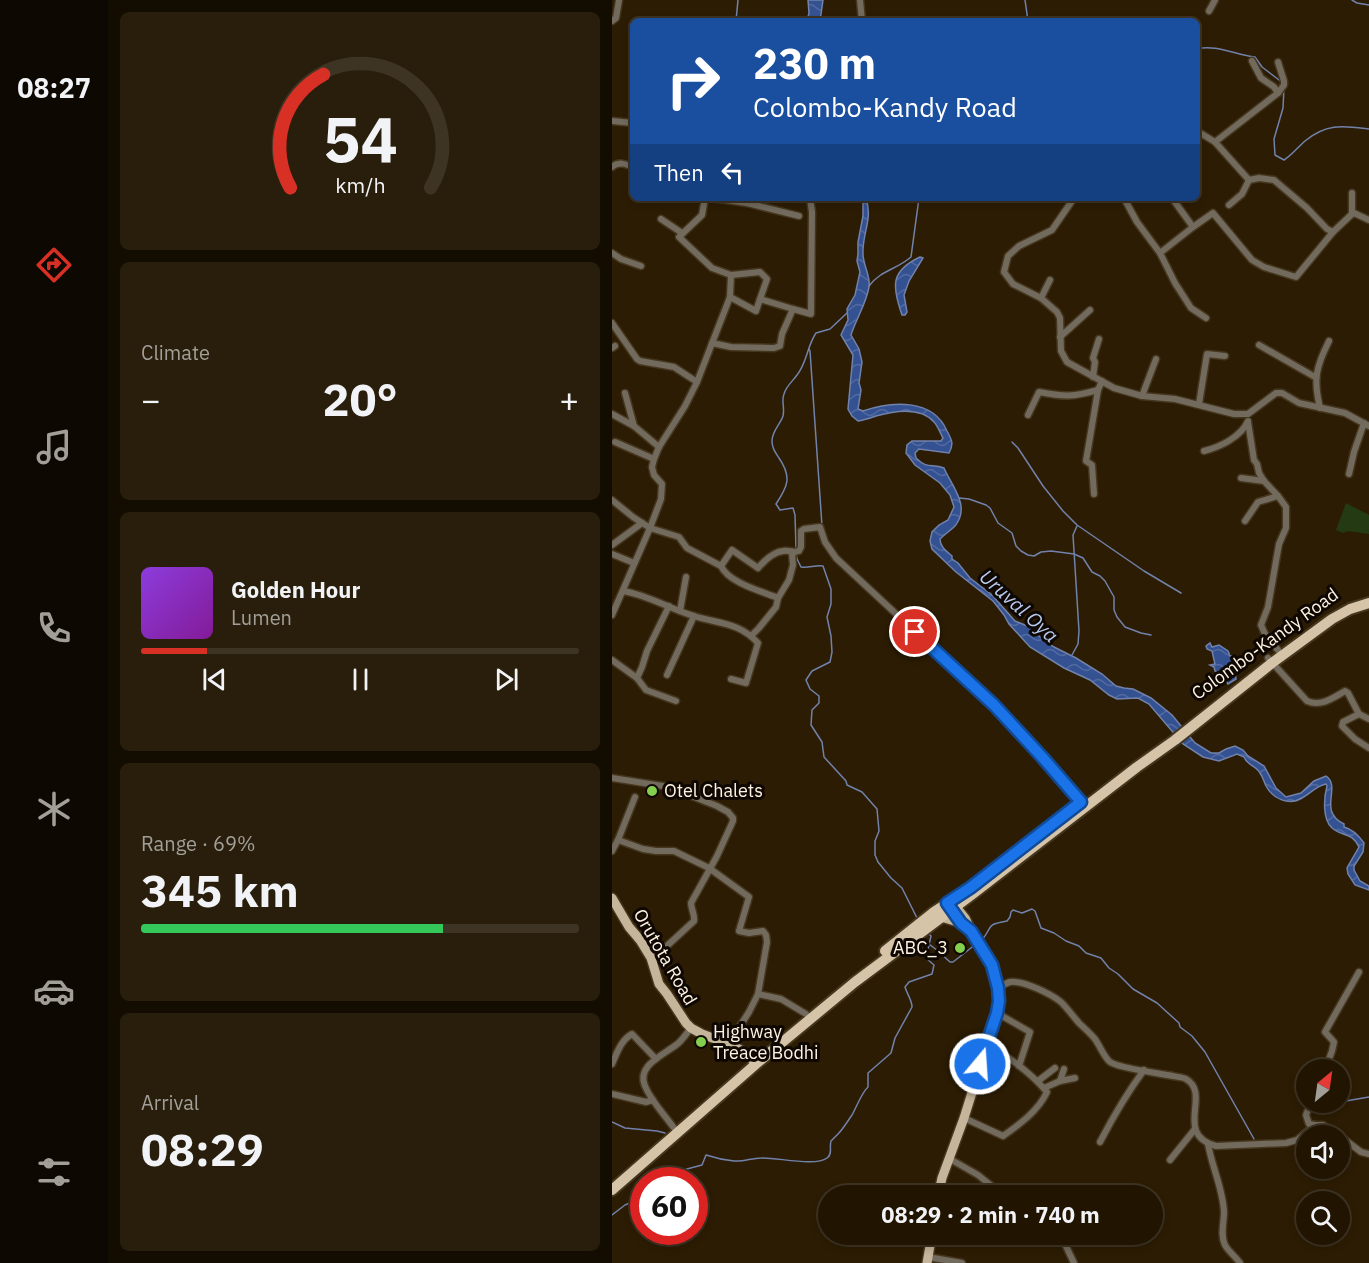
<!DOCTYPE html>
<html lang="en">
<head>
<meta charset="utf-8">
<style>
	body { margin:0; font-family:"IBM Plex Sans",sans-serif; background:#291e0c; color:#f1f3f6; height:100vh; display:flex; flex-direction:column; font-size:22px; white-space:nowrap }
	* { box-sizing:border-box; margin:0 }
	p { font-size:20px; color:#a29f99 }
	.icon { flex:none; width:33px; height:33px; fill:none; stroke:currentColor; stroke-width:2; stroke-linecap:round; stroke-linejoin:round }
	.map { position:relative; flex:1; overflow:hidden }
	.side { display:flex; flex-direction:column; gap:12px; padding:12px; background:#120c01; width:504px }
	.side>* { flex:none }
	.banner { position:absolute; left:18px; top:18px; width:570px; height:183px; border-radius:9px; box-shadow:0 3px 9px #0003,0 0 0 2px #3e3424; background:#1a4fa0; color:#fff; overflow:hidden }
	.needle { width:39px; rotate:29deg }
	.controls { position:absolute; left:684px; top:1059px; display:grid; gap:12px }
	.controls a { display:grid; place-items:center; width:54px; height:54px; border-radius:50%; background:#211502; box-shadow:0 3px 9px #0003,0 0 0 2px #3e3424; font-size:30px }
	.speed { position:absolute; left:18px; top:1167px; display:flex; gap:12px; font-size:30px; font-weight:700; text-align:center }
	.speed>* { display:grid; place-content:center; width:78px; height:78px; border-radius:50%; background:#211502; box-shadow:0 3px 9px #0003,0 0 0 2px #3e3424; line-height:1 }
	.speed .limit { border:9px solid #d22; background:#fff; color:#111 }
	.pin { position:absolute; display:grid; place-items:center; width:51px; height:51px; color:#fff; margin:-26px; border:3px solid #fff; border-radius:50%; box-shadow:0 2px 6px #0007 }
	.me { position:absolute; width:66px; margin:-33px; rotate:18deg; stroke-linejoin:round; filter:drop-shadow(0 0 4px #0008) }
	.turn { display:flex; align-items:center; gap:21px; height:126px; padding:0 24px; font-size:27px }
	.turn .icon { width:78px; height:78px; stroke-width:2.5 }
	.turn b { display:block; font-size:42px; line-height:51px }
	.then { display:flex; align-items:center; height:57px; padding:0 24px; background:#0003; gap:12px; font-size:22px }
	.big { font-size:45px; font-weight:800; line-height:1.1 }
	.side .card { flex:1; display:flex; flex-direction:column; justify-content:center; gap:9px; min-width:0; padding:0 21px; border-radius:9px; background:#291e0c }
	.side .dial { align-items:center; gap:0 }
	.dial svg { height:156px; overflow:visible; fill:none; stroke:#3e3424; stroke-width:7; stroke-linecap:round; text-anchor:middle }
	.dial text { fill:#f1f3f6; stroke:none }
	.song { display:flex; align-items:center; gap:18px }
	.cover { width:72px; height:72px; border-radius:9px; background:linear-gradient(135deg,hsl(270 70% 55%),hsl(290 70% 35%)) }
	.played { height:6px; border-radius:3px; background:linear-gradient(90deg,#d93025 15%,#3e3424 15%) }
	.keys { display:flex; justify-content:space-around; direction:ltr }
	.heat { display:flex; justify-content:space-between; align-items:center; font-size:33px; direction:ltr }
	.charge { height:9px; border-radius:4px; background:linear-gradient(90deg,#34c759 69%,#3e3424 0) }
	.trip { position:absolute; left:206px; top:1185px; width:345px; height:60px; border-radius:30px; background:#211502; box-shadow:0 3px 9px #0003,0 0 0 2px #3e3424; font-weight:800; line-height:60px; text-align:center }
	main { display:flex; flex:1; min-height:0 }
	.menu { display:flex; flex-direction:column; width:108px; justify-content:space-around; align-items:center; background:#0d0801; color:#a29f99 }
	.menu .icon { width:42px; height:42px }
	.menu .active { color:#d93025 }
	.menu b { font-size:27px; color:#f1f3f6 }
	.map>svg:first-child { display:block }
</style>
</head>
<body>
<main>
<nav class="menu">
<b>08:27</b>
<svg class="icon active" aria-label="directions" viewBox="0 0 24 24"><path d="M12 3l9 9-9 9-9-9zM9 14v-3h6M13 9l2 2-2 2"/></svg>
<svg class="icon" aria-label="music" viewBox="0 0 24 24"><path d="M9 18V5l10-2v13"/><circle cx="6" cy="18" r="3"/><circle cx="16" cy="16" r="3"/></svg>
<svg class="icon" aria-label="phone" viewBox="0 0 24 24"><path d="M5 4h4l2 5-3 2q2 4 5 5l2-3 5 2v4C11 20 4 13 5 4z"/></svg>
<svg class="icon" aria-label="climate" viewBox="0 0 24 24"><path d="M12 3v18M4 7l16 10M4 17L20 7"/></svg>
<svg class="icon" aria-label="car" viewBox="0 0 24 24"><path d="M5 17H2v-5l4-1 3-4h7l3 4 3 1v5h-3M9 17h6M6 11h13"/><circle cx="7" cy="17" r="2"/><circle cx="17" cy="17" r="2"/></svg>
<svg class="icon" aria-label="filters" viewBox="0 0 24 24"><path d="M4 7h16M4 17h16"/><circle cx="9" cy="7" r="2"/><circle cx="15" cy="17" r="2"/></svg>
</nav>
<section class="side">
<div class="card dial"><svg viewBox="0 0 100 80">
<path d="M14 69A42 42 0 1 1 86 69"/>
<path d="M14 69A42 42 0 0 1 31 11" stroke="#d93025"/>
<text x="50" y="56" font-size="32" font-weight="700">54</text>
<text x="50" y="72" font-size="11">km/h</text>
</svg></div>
<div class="card"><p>Climate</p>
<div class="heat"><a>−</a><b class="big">20°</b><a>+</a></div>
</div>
<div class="card">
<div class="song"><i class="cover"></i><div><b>Golden Hour</b><p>Lumen</p></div></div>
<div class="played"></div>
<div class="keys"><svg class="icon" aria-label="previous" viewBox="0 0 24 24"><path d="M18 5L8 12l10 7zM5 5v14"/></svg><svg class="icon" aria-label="pause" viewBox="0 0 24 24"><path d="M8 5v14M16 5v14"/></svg><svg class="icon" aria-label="next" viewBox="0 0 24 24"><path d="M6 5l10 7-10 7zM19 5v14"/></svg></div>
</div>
<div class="card"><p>Range · 69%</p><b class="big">345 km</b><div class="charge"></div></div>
<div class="card"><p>Arrival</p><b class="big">08:29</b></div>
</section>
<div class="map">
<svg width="757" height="1263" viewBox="0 0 757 1263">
	<defs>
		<pattern id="water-waves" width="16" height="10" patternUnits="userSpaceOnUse" patternTransform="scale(1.5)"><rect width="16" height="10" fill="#345192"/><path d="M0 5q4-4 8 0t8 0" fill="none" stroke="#526aa1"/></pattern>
	</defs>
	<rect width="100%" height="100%" fill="#2c1c03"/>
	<polygon fill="#233a12" points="734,503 757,515 757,534 736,531 731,533 724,530"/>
	<g fill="url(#water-waves)" stroke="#7182ab" stroke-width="1.5">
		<polygon points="196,0 211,0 208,21 195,21 197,13"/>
		<path d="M248 198H254C261 220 250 233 251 254 251 265 259 277 257 287 254 304 244 319 239 335L247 349 250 362 247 383 249 390 246 409 251 411C279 401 321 398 335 431 340 440 342 444 337 453L307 449 303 453 304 458C316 470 320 463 332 468 340 487 359 506 343 526 338 531 333 534 328 539 328 547 334 551 340 556V559L346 563 358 578 380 595 403 621 420 628 428 637 442 647 464 658 490 674 504 686 512 688 521 689 539 698 560 715 583 743 599 753H607L614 749 623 746 631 750 636 756 652 766 664 788 674 797 689 793 702 781 714 776C730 787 705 811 732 824V827C740 829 747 836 752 843L751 852 742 866V870L748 881 757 886V890L743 885 736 874 735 868 747 847C740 832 731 837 720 828 710 819 712 797 715 786L714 784C704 786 699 793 690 798 677 806 661 799 654 786 652 782 651 777 648 773 644 766 635 765 632 757L625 754 607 761 591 757 571 744 537 704 526 698 505 699 497 695 478 680 452 668 418 647 397 624 392 615 381 601 344 572 320 549 318 541 320 532 327 525 336 520 342 507 338 495 328 483 303 465 294 453 295 445 300 441H329L331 438C328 433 326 426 322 422 308 406 282 411 264 416 258 418 253 420 246 421L240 416 236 409 241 355 229 335 236 320 235 309 243 295 248 272 245 261 246 254V242L251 216V203Z"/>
		<path d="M308 257 311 258 297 281 292 295 295 312 293 315H290C280 286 278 271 308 257Z"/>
		<polygon points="598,643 600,647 607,645 616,651 618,656 623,656 630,666 623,671 624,679 616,684 609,674 603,671 602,667 598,665 603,664 600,651 595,649 594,646"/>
	</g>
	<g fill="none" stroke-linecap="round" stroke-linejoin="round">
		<g stroke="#7182ab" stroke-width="1.5">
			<polyline points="413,0 416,21"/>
			<polyline points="740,0 745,3 757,5"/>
			<polyline points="124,21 126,0"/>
			<path d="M585 49C603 44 624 55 643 57L650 67 671 83"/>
			<path d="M672 87 671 108 662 139 663 155 672 160C680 155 686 147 693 141 715 123 731 126 757 129"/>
			<path d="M257 286C269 270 284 270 299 257L307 198"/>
			<polyline points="197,349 198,351 210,526"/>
			<polyline points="400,442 406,448 431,486 451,511 465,525 532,571 569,593"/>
			<polyline points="347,498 357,499 374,505 378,508 386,523 400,533 404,546 409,551 416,555 422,556 429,552 439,551 462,554 471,558 480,572 488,576 493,581 502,597 502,610 505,617 513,627 529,633 539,635"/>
			<path d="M184 548 183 515 181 508 168 510 164 504C176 486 180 477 167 458 163 452 160 448 160 441 160 431 168 425 171 416 173 407 169 401 172 394 174 386 181 381 185 375 195 363 195 346 204 333L218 329 235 313"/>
			<path d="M184 553 185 559 189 567C197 568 203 565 211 566L219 589V604L215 617 219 636 220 652 218 662 200 671 194 680 198 689 207 696V703L200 710 199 725 210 742 212 757 234 781 235 785 250 792 265 809 267 831 263 841V855L266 862 279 878 290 888 305 918"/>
			<polyline points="290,615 383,702"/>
			<polyline points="460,655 466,644 467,631 461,535 465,526"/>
			<path d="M370 940C382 925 373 925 395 921L398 917 399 912 401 910 410 913 420 909 423 911 429 928 442 933 454 941 467 946 474 953 489 958 497 968 506 974 521 989 545 1003 567 1023 568 1027 580 1036 593 1052 642 1139"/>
			<polyline points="317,944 326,951 338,962 341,962 364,944"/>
			<polyline points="728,1102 757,1097"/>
			<polyline points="0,1122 13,1128 45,1131 53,1133"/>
			<path d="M57 1180 75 1169 90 1165 94 1155C103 1158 112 1160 122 1161 131 1162 140 1158 149 1158 164 1157 203 1167 215 1158 221 1154 217 1147 219 1141 221 1139 224 1136 226 1134 231 1129 235 1122 240 1115 244 1108 250 1092 256 1087V1073L279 1053 283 1038 300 1007C300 1000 295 994 293 987L297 982 320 974 322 965 314 958 319 936 317 934"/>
			<polyline points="0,1215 13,1205 32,1197"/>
		</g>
		<g stroke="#45361e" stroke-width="9">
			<g id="minor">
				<polyline points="248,0 250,21"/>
				<polyline points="597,11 603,0"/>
				<polyline points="0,21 4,18 7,0"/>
				<polyline points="640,61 649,78 662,87 666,93"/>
				<polyline points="0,121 21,123"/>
				<polyline points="585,131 603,142 637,180 647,178 662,180 695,208 715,229 721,232 740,214 742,213 757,220"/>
				<polyline points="603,142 666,93 672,85 672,81 666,62"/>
				<path d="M0 167C6 161 14 164 21 167"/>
				<polyline points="740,193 740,214"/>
				<polyline points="100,198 135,203"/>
				<polyline points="136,198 135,203 187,216"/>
				<polyline points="462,198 440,230 407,246 396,256 392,272 401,284 429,298 445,312 448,318 449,351 455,362 502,388 530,396 563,399 622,414 636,414 664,393 670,393 687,403 733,413 757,426"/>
				<polyline points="512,198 525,222 548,253"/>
				<polyline points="560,198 581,227"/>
				<polyline points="617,205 630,194 637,180"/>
				<polyline points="49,219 70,233"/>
				<polyline points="0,253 9,259 29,266"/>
				<polyline points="118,297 144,311 148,299"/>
				<polyline points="429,298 438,280"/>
				<polyline points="181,309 199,314 200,212 198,198"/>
				<polyline points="594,318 579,308 563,283 548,253 581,227 601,213 640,260 652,267 684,277 721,232"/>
				<polyline points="0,323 25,359 28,361 62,367 85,382"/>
				<polyline points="448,337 478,310"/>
				<polyline points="100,343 119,347 162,348 168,346 170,334 181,309 148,299 155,279 148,272 119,275"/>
				<polyline points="647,345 703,377"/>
				<polyline points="0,348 3,346"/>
				<polyline points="481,377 483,362 481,358 487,339"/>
				<polyline points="13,393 22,426"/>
				<polyline points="530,396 544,359"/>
				<polyline points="587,404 595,354 613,356"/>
				<path d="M708 408C701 379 704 367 717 341"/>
				<polyline points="0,414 22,426 47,447"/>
				<path d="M416 415 427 392C453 397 461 397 486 390"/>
				<polyline points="636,422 642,460 645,464 647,473 652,481 666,496 674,507 674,528 667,544 656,607 649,625 653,634 666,650"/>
				<polyline points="3,442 42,459"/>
				<path d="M592 451C608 447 629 437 636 421"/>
				<polyline points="737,474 742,452 752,423"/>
				<polyline points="629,478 652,481"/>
				<polyline points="482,494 480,465 474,461 486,390 490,381"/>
				<path d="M0 500 21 517 38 528 67 537 75 548 109 566C117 583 149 591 166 598"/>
				<polyline points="633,521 646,502 666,496"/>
				<polyline points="0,545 30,523"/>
				<polyline points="0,554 22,563"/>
				<path d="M109 566 120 550 146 568C152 561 162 552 171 551 177 550 181 553 187 551L189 547V531L192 529 208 527 213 542 224 558 382 705 431 757 469 802"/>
				<path d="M11 591C36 595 58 609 82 616 107 624 127 622 146 643L134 683 119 679"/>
				<polyline points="68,611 74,577"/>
				<polyline points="0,615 38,528 49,499 50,484 42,475 40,467 42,459 47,447 73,406 85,382 118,297 119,275 100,268 67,237 90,215 93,198"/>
				<polyline points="139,636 147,628 164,607 166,598 177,580 181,565 180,554 182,553"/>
				<path d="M656 658 695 701C709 707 721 698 733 691L736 693 747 714 757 719"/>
				<polyline points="0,660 25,678 34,690 64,701"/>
				<polyline points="55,675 82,616"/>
				<polyline points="25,678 30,667 35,651 57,606"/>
				<polyline points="747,714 731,722 730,726 743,739 757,748"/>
				<path d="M0 778 57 787 105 806 116 812 121 818V821L105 856 79 903C79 909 83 914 82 921L44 956 39 958"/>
				<polyline points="6,840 31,849 44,851 62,851 97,868 137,897 127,931 137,933 151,931 154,935 155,942 146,994 137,1012 117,1043"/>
				<polyline points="0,851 6,840 23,797"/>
				<path d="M386 988C390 986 394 983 398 982 411 980 439 994 449 1002 455 1008 461 1016 467 1023 472 1028 478 1033 483 1039 488 1046 492 1057 498 1062 509 1069 547 1073 561 1076 564 1077 571 1077 574 1079 600 1094 561 1134 604 1146L674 1143 685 1140 703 1125H711L727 1136"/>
				<polyline points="146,994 169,999 194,1014"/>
				<polyline points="385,1013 418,1032 407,1066"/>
				<path d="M0 1064C5 1053 9 1040 20 1034L44 1059"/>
				<polyline points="713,1070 720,1051 722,1042 713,1032 747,972"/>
				<polyline points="426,1081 443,1068"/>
				<polyline points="448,1081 452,1069"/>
				<polyline points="432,1088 448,1081 463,1078"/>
				<polyline points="0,1094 34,1102 41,1100"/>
				<polyline points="699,1102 694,1115 697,1124 703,1125"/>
				<path d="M352 1118 391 1136C408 1124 426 1111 435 1092 418 1072 397 1057 375 1044"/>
				<path d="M62 1128C52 1114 39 1101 33 1086 24 1066 51 1055 64 1045 70 1041 74 1034 79 1028"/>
				<polyline points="728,1136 749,1152 757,1154"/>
				<path d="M488 1142C501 1117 515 1093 532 1070"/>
				<path d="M596 1144C600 1167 611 1189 612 1212 612 1223 608 1235 613 1245 616 1251 624 1257 628 1263"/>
				<polyline points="338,1159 366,1175 392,1196"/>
				<polyline points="558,1160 583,1129"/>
				<polyline points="447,1234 452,1242 462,1263"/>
				<polyline points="316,1257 350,1263"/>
			</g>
		</g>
		<g stroke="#45361e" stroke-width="12">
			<g id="primary">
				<polyline points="0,898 17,927 28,940 39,958 47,984 55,994 74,1023 79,1028 90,1034 122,1046 135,1054 144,1064"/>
				<polyline points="329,917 349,923"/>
				<polyline points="326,1196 330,1178 352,1118 385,1013 387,1001 386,988 380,965 359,931 353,918 340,902"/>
				<polyline points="315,1263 320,1234"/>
			</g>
		</g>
		<g stroke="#45361e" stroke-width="14">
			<g id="trunk">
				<polyline points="273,951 322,912 354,891"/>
				<polyline points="0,1190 144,1064 243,982 362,893 525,767 563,740 660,663 720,619 738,609 757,603"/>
			</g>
		</g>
		<use href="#minor" stroke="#716a5d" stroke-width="6"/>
		<use href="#primary" stroke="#c5b59b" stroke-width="9"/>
		<use href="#trunk" stroke="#d6c4a8" stroke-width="10"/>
	</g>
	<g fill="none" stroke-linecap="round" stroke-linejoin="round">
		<g stroke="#114b97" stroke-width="15">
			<polyline id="route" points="303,632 382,705 431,758 469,802 358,888 335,903 349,923 359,931 380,965 386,988 387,1001 385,1013 368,1064"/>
		</g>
		<use href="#route" stroke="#1a73e8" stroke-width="10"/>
	</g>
	<g fill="#84d04e" stroke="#0f0802" stroke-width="2">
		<circle cx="40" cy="791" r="6"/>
		<circle cx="348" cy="948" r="6"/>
		<circle cx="89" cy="1042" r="6"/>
	</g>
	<g text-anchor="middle" stroke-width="6" stroke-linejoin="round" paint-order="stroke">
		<g font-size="18" fill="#fef3e4" stroke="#0f0802">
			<text transform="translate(653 644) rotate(-36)" y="6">Colombo-Kandy Road</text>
			<text transform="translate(53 957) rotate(60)" y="6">Orutota Road</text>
		</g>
		<g font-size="18" fill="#fef3e4" stroke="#0f0802" text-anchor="start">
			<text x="52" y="797">Otel Chalets</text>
			<text x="336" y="954" text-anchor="end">ABC_3</text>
			<text x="101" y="1038">Highway<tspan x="101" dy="21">Treace Bodhi</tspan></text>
		</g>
		<g font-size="20" font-style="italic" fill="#b8cbf0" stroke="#0f0802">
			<text transform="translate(407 606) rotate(42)" y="7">Uruval Oya</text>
		</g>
	</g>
</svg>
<div class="controls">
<a><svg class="needle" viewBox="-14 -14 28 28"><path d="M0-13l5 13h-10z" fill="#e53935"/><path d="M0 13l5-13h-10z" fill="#a29f99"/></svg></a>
<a><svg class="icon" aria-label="sound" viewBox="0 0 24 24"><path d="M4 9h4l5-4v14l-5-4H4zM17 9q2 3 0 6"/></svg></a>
<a><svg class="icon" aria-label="search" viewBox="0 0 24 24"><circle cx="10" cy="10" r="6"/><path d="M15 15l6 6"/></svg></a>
</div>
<div class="speed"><div class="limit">60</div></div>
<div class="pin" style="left:303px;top:632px;background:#d93025"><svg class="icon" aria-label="arrive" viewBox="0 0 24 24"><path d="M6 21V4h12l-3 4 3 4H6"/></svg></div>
<svg class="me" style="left:368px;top:1064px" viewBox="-20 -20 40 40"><circle r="17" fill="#1a73e8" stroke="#fff" stroke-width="3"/><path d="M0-11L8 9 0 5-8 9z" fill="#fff"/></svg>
<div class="trip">08:29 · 2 min · 740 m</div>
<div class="banner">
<div class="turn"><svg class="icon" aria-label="right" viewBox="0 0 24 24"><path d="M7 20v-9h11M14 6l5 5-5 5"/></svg><div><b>230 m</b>Colombo-Kandy Road</div></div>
<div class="then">Then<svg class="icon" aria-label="left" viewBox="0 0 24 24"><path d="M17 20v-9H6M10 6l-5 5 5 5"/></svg></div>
</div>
</div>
</main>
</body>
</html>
